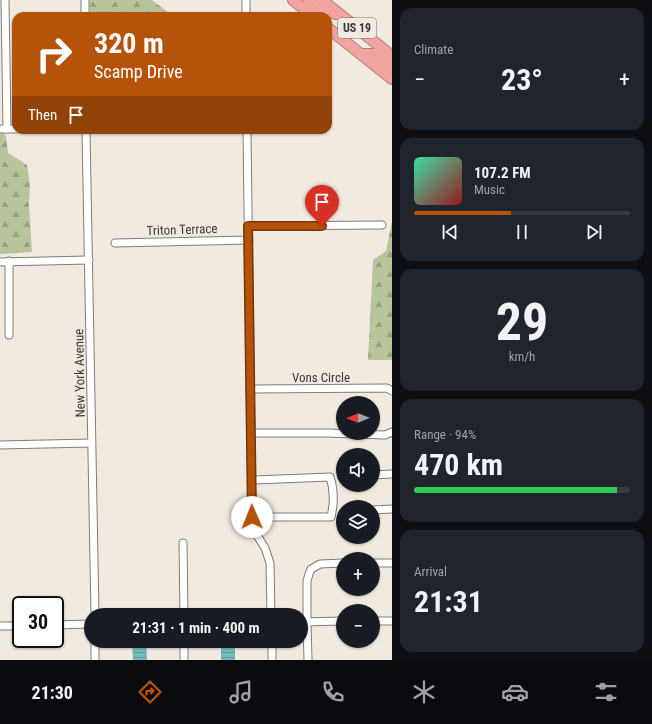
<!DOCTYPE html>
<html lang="en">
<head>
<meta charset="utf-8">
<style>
	body { margin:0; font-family:"Roboto Condensed",sans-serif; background:#20242c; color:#f1f3f6; height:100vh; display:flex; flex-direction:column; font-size:15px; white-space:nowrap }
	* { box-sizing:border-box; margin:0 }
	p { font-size:13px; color:#9ea1a6 }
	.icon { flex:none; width:22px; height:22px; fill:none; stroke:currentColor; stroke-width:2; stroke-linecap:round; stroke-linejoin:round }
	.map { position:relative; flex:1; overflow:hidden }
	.drawer { display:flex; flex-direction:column; gap:8px; padding:8px; background:#0d0f14; width:260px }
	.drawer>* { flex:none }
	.top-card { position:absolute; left:12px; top:12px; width:320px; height:122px; border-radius:12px; box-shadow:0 1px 3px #0004; background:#b45309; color:#fff; overflow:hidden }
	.needle { width:26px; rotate:269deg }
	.tools { position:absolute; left:336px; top:396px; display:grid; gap:8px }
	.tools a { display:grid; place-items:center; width:44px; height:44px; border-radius:50%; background:#171b24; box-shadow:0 1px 3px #0004; font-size:20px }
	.speed { position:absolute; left:12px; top:596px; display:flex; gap:8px; font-size:20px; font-weight:700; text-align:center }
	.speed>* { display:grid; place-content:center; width:52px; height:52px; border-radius:50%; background:#171b24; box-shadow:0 1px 3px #0004; line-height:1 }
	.speed .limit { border:2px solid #111; border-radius:6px; background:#fff; color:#111 }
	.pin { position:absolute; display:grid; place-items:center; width:34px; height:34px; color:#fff; margin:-41px -17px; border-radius:50% 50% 50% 0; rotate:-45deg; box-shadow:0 0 4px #0007 }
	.pin .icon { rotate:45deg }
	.me { position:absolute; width:44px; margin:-22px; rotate:359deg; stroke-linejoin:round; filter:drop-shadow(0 0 3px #0008) }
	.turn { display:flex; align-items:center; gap:14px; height:84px; padding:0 16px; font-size:18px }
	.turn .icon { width:52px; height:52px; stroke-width:2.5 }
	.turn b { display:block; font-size:28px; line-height:34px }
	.then { display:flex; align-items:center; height:38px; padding:0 16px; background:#0003; gap:8px; font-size:15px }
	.big { font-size:30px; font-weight:700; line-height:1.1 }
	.drawer .card { flex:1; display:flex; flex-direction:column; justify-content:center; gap:6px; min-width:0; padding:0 14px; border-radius:12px; background:#20242c }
	.drawer .dial { align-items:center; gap:0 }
	.dial b { font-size:52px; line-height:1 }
	.song { display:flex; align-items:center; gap:12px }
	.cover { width:48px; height:48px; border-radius:6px; background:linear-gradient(135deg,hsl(160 70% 55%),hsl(0 70% 35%)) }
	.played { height:4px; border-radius:2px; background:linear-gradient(90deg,#b45309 45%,#363941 45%) }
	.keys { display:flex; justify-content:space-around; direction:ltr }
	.heat { display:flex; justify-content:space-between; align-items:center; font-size:22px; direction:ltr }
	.charge { height:6px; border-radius:3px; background:linear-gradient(90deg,#34c759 94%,#363941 0) }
	.trip { position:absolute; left:84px; top:608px; width:224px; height:40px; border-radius:20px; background:#171b24; box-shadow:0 1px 3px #0004; font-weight:700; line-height:40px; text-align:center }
	.tabs { display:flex; height:64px; justify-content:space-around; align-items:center; background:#090b0e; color:#9ea1a6 }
	.tabs .icon { width:28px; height:28px }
	.tabs .current { color:#b45309 }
	.tabs b { font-size:18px; color:#f1f3f6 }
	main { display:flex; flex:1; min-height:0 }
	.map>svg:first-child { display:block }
</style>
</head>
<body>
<main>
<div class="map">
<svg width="392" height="660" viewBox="0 0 392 660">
	<defs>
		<pattern id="forest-firs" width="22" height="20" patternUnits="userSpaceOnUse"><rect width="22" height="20" fill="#b8c49b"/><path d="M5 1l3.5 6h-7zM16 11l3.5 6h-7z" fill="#97a07f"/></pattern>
		<pattern id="water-rules" width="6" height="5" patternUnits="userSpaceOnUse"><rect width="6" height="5" fill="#73bbbe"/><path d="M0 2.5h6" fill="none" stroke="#60999b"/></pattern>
	</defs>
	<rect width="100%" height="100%" fill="#f1eae0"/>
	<g fill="url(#forest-firs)">
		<polygon points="89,0 152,0 173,16 90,16"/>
		<polygon points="0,129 6,136 8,153 27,165 30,184 29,206 32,252 0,254"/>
		<polygon points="392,221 392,360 368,360 373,260 386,251"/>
	</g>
	<g fill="url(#water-rules)">
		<polygon points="132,641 146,641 147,660 133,660"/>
		<rect x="221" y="641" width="14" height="19"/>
	</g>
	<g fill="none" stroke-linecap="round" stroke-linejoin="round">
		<g stroke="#837c73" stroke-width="9">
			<g id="minor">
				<polyline points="5,0 7,129"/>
				<polyline points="85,0 85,16"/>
				<polyline points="246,0 246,16"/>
				<polyline points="0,129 16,129"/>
				<polyline points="86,130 95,615"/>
				<polyline points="247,130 252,517 255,532 265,548 270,563 271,615"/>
				<polyline points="248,226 382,225"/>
				<polyline points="115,243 249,240"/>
				<polyline points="0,262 89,260"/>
				<polyline points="9,335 9,261"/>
				<polyline points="250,389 387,388 392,391"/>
				<polyline points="251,433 327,433 385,435 392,432"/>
				<polyline points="0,445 91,443"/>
				<polyline points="373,475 392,474"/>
				<path d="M252 480 330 477C334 489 334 504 331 517H252"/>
				<polyline points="373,510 392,509"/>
				<polyline points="183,543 184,615"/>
				<polyline points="373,563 392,563"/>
				<polyline points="373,621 392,621"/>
				<polyline points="301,622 343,621"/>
				<polyline points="55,625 91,624"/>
				<polyline points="0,626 21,626"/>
				<polyline points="95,641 95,660"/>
				<polyline points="184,641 184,660"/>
				<polyline points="272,641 272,660"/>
				<polyline points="308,660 307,622 307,581 309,574 311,569 320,564 343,563"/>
			</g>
		</g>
		<g stroke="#b27f7a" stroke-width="12">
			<g id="highway">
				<polyline points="293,0 313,16"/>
				<polyline points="308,0 318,8 336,14"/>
				<polyline points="322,0 392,56"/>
				<polyline points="328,28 392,79"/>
				<polyline points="361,54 375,54 392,68"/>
			</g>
		</g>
		<use href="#minor" stroke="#fff" stroke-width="7"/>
		<use href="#highway" stroke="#f2a5a0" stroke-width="10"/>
	</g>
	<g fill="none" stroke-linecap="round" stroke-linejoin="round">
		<g stroke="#753606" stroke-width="10">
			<polyline id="route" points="252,517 248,226 322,226"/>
		</g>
		<use href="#route" stroke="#b45309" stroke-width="7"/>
	</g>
	<g text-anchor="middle" stroke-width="3" stroke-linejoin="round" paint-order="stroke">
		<rect fill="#f1eae0" stroke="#726d68" stroke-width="1" x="338" y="18" width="38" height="20" rx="3"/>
		<g font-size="12" font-weight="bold" fill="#3b3834">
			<text x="357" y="32">US 19</text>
		</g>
		<g font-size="13" fill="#3b3834" stroke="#f1eae0">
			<text transform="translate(182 229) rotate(-2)" y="5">Triton Terrace</text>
			<text transform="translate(79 373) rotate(-91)" y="5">New York Avenue</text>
			<text x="321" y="382">Vons Circle</text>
		</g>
	</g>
</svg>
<div class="tools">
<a><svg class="needle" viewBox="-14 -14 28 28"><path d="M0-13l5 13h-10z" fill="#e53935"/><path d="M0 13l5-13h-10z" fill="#9ea1a6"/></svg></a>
<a><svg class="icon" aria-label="sound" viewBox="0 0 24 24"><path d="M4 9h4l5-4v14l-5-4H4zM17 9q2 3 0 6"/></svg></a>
<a><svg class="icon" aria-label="layers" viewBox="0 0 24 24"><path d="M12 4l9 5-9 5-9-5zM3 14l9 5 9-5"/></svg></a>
<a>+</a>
<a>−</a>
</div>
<div class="speed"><div class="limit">30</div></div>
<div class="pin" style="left:322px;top:226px;background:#d93025"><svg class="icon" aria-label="arrive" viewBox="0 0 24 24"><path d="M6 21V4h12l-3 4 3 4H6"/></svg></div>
<svg class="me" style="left:252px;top:517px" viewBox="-20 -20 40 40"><circle r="19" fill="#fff"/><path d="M0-13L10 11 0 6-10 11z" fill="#b45309"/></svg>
<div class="trip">21:31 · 1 min · 400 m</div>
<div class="top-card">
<div class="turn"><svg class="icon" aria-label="right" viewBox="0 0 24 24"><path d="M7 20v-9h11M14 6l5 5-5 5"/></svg><div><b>320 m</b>Scamp Drive</div></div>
<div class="then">Then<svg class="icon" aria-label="arrive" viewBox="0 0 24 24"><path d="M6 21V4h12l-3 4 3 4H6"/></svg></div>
</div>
</div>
<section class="drawer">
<div class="card"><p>Climate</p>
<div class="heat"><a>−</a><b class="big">23°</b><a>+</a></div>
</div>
<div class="card">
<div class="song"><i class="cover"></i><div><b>107.2 FM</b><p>Music</p></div></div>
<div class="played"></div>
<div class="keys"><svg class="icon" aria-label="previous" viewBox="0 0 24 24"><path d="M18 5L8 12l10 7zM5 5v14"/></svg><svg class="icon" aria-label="pause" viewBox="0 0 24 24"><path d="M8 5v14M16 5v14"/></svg><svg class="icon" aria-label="next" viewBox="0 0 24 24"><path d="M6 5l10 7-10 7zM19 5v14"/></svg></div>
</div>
<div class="card dial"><b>29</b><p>km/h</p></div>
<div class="card"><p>Range · 94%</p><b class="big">470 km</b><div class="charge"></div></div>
<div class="card"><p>Arrival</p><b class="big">21:31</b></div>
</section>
</main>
<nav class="tabs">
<b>21:30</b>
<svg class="icon current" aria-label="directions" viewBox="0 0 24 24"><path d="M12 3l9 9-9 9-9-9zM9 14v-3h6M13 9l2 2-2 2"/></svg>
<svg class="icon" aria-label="music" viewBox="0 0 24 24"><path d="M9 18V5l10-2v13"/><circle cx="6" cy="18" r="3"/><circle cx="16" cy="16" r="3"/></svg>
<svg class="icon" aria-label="phone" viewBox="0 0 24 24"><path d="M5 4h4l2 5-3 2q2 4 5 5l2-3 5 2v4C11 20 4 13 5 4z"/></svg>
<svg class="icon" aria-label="climate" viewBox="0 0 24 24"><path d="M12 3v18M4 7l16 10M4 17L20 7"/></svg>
<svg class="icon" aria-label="car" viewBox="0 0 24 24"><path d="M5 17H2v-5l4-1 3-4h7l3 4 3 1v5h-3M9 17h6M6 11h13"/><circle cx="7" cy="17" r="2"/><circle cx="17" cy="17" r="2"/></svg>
<svg class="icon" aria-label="filters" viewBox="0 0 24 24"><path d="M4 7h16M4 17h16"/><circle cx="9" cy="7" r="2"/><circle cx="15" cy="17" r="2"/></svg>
</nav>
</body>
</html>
